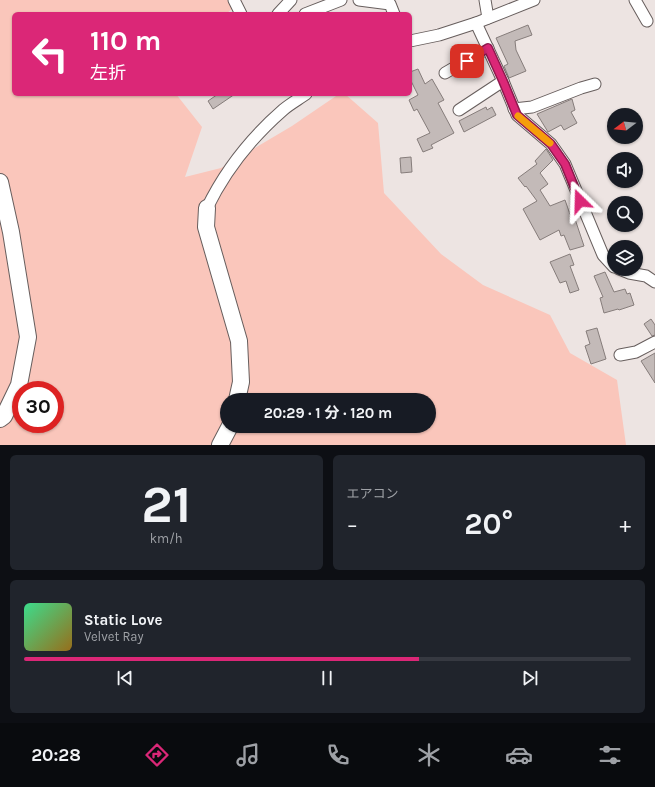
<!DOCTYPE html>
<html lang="ja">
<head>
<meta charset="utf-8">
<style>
	body { margin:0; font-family:Karla,"Noto Sans JP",sans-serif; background:#20242c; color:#f1f3f6; height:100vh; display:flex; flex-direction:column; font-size:15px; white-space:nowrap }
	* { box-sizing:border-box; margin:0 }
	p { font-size:13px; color:#9ea1a6 }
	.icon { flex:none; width:22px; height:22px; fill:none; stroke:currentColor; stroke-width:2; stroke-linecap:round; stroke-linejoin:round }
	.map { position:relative; height:445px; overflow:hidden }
	.side { display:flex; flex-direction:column; gap:10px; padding:10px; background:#0d0f14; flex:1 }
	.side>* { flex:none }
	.banner { position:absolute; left:12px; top:12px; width:400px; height:84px; border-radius:6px; box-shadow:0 1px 3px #0004; background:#db2777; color:#fff; overflow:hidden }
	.needle { width:26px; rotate:254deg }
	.controls { position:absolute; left:607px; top:108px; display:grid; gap:8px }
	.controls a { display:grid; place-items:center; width:36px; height:36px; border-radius:50%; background:#171b24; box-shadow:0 1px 3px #0004; font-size:20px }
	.speed { position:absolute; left:12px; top:381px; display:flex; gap:8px; font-size:20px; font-weight:700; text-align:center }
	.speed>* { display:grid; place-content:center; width:52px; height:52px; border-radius:50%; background:#171b24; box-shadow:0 1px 3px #0004; line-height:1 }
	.speed .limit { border:6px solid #d22; background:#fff; color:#111 }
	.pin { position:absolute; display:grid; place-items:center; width:34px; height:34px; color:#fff; margin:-17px; border-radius:8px; box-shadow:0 2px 6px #0006 }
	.me { position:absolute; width:44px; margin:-22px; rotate:338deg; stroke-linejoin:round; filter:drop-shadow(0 0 3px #0008) }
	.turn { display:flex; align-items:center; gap:14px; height:84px; padding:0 12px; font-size:18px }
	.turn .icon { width:52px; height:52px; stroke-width:2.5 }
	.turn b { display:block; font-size:28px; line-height:34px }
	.big { font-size:30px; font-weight:700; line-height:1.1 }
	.side .tile { flex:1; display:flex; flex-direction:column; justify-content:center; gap:6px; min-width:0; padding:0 14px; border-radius:6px; background:#20242c }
	.side .dial { align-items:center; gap:0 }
	.dial b { font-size:52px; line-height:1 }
	.song { display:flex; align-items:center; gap:12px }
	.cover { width:48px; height:48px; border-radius:6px; background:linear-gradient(135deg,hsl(150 70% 55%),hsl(40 70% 35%)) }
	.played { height:4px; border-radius:2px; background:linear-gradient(90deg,#db2777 65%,#363941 65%) }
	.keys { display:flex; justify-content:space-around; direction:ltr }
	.heat { display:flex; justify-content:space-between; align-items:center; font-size:22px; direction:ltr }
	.side .tiles { flex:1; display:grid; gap:10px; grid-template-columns:1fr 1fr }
	.tile:last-child { grid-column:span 2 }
	.trip { position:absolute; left:220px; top:393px; width:216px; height:40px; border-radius:20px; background:#171b24; box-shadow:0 1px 3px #0004; font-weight:700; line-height:40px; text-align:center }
	.tab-bar { display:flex; height:64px; justify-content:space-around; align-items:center; background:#090b0e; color:#9ea1a6 }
	.tab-bar .icon { width:28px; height:28px }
	.tab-bar .selected { color:#db2777 }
	.tab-bar b { font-size:18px; color:#f1f3f6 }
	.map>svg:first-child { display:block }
</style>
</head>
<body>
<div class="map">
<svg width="655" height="445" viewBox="0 0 655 445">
	<rect width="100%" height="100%" fill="#ede4e2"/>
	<path fill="#fac6bb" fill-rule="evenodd" d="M0 0H242L226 14H14V94H176L202 127 185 177 221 168 292 126 339 94H345L378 123 384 193 441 254 483 285 550 315 570 353 617 380 626 445H0ZM21 390H55V424H21ZM227 400H429V426H227Z"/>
	<g fill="#c3bab8" stroke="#867d7b">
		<polygon points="528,25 532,35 515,41 516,50 526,71 509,78 504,66 508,64 496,38"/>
		<polygon points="418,69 425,84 432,79 444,100 438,103 454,133 431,145 433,148 423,152 417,139 430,133 417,109 414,111 409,100 418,95 410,79 410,72"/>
		<polygon points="218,94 235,94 213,109 208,101"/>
		<polygon points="572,99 575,110 571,112 577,123 564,130 561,125 548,132 537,114"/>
		<polygon points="486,107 487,110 492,107 496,115 464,132 459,121"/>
		<polygon points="546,149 553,160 540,173 548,184 540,190 550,206 565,200 572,220 575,219 584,246 570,250 564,235 561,236 559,230 540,240 523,209 537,201 526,186 525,187 518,178 537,164 535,161"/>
		<polygon points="411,157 412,172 401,173 400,158"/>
		<polygon points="570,254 574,265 570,266 579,290 570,293 566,281 560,283 550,262"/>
		<polygon points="605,272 614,292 625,289 627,294 630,293 634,305 619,310 618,309 604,313 600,298 603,297 594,276"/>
		<polygon points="651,319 655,325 655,335 652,336 644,324"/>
		<polygon points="597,328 606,359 591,364 585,346 590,344 586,331"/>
		<polygon points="655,353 655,383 641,361"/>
	</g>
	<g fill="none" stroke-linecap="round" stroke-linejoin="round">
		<g stroke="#675e5d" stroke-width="13">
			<g id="street">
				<polyline points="234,0 241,14"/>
				<polyline points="359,0 390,4 394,14"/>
				<polyline points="485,0 488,18"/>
				<polyline points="635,0 647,21"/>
				<polyline points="278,14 291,0"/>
				<polyline points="305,14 341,0"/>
				<polyline points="476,23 503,81 517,115 551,144 565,164 603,255 614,267"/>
				<polyline points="410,41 439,35 476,23 534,0"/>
				<polyline points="445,73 488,48"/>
				<polyline points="514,109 532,107 581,88 595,84"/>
				<polyline points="459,110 503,81"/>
				<path d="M207 208C225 171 252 137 283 110 290 104 299 99 306 94"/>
				<polyline points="619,269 629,273 646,276 655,282"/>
				<polyline points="620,355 636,352 655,342"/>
			</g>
		</g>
		<g stroke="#675e5d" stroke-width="18">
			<g id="secondary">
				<polyline points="0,182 11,232 28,337 19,385 4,416 0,419"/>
				<polyline points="207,208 206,227 239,341 241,382 237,400"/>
				<polyline points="220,445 230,426"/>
			</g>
		</g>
		<use href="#street" stroke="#fff" stroke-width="11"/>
		<use href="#secondary" stroke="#fff" stroke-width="16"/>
	</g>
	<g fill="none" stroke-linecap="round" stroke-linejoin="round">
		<g stroke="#8e194d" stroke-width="10">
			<polyline id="route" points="467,61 488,48 503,81 517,115 551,144 565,164 580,201"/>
		</g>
		<use href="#route" stroke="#db2777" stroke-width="7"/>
		<polyline stroke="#f59e0b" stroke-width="7" points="518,116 550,143"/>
	</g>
</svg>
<div class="controls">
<a><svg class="needle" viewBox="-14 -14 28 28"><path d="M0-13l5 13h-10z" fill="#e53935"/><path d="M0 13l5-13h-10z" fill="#9ea1a6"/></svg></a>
<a><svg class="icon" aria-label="sound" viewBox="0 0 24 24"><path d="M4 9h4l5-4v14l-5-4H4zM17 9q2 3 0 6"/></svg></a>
<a><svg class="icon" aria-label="search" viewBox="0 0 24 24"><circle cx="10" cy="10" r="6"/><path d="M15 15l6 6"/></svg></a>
<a><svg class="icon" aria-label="layers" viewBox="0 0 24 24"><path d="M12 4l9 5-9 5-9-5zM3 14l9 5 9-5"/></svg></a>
</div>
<div class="speed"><div class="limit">30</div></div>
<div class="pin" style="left:467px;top:61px;background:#d93025"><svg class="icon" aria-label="arrive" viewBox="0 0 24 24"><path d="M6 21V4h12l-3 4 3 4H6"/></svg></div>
<svg class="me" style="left:580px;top:201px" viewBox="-20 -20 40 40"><path d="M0-17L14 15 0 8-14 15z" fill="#db2777" stroke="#fff" stroke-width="4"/></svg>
<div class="trip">20:29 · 1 分 · 120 m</div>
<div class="banner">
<div class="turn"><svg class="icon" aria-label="left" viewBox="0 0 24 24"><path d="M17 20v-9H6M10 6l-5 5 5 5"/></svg><div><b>110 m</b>左折</div></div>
</div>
</div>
<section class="side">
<div class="tiles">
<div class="tile dial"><b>21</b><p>km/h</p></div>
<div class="tile"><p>エアコン</p>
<div class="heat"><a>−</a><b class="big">20°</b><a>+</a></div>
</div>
<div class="tile">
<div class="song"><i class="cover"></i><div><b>Static Love</b><p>Velvet Ray</p></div></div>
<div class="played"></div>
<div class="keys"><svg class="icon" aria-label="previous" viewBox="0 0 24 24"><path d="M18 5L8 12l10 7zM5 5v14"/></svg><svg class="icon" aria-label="pause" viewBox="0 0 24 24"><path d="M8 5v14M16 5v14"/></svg><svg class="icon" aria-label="next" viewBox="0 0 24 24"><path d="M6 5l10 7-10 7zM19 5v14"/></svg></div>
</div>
</div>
</section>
<nav class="tab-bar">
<b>20:28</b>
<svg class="icon selected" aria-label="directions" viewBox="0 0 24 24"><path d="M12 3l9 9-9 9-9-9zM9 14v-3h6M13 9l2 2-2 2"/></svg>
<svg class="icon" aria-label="music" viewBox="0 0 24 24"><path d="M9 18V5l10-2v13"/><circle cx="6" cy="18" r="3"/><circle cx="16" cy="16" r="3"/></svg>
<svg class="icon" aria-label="phone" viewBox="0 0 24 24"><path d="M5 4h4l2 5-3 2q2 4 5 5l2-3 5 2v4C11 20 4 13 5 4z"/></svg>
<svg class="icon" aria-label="climate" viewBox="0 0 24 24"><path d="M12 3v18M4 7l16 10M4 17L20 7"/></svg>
<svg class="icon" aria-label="car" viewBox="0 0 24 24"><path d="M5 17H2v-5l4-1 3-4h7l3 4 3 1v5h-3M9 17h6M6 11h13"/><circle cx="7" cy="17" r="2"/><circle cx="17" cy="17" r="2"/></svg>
<svg class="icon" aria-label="filters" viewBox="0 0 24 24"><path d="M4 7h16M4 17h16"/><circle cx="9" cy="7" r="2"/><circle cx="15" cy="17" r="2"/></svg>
</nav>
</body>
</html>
